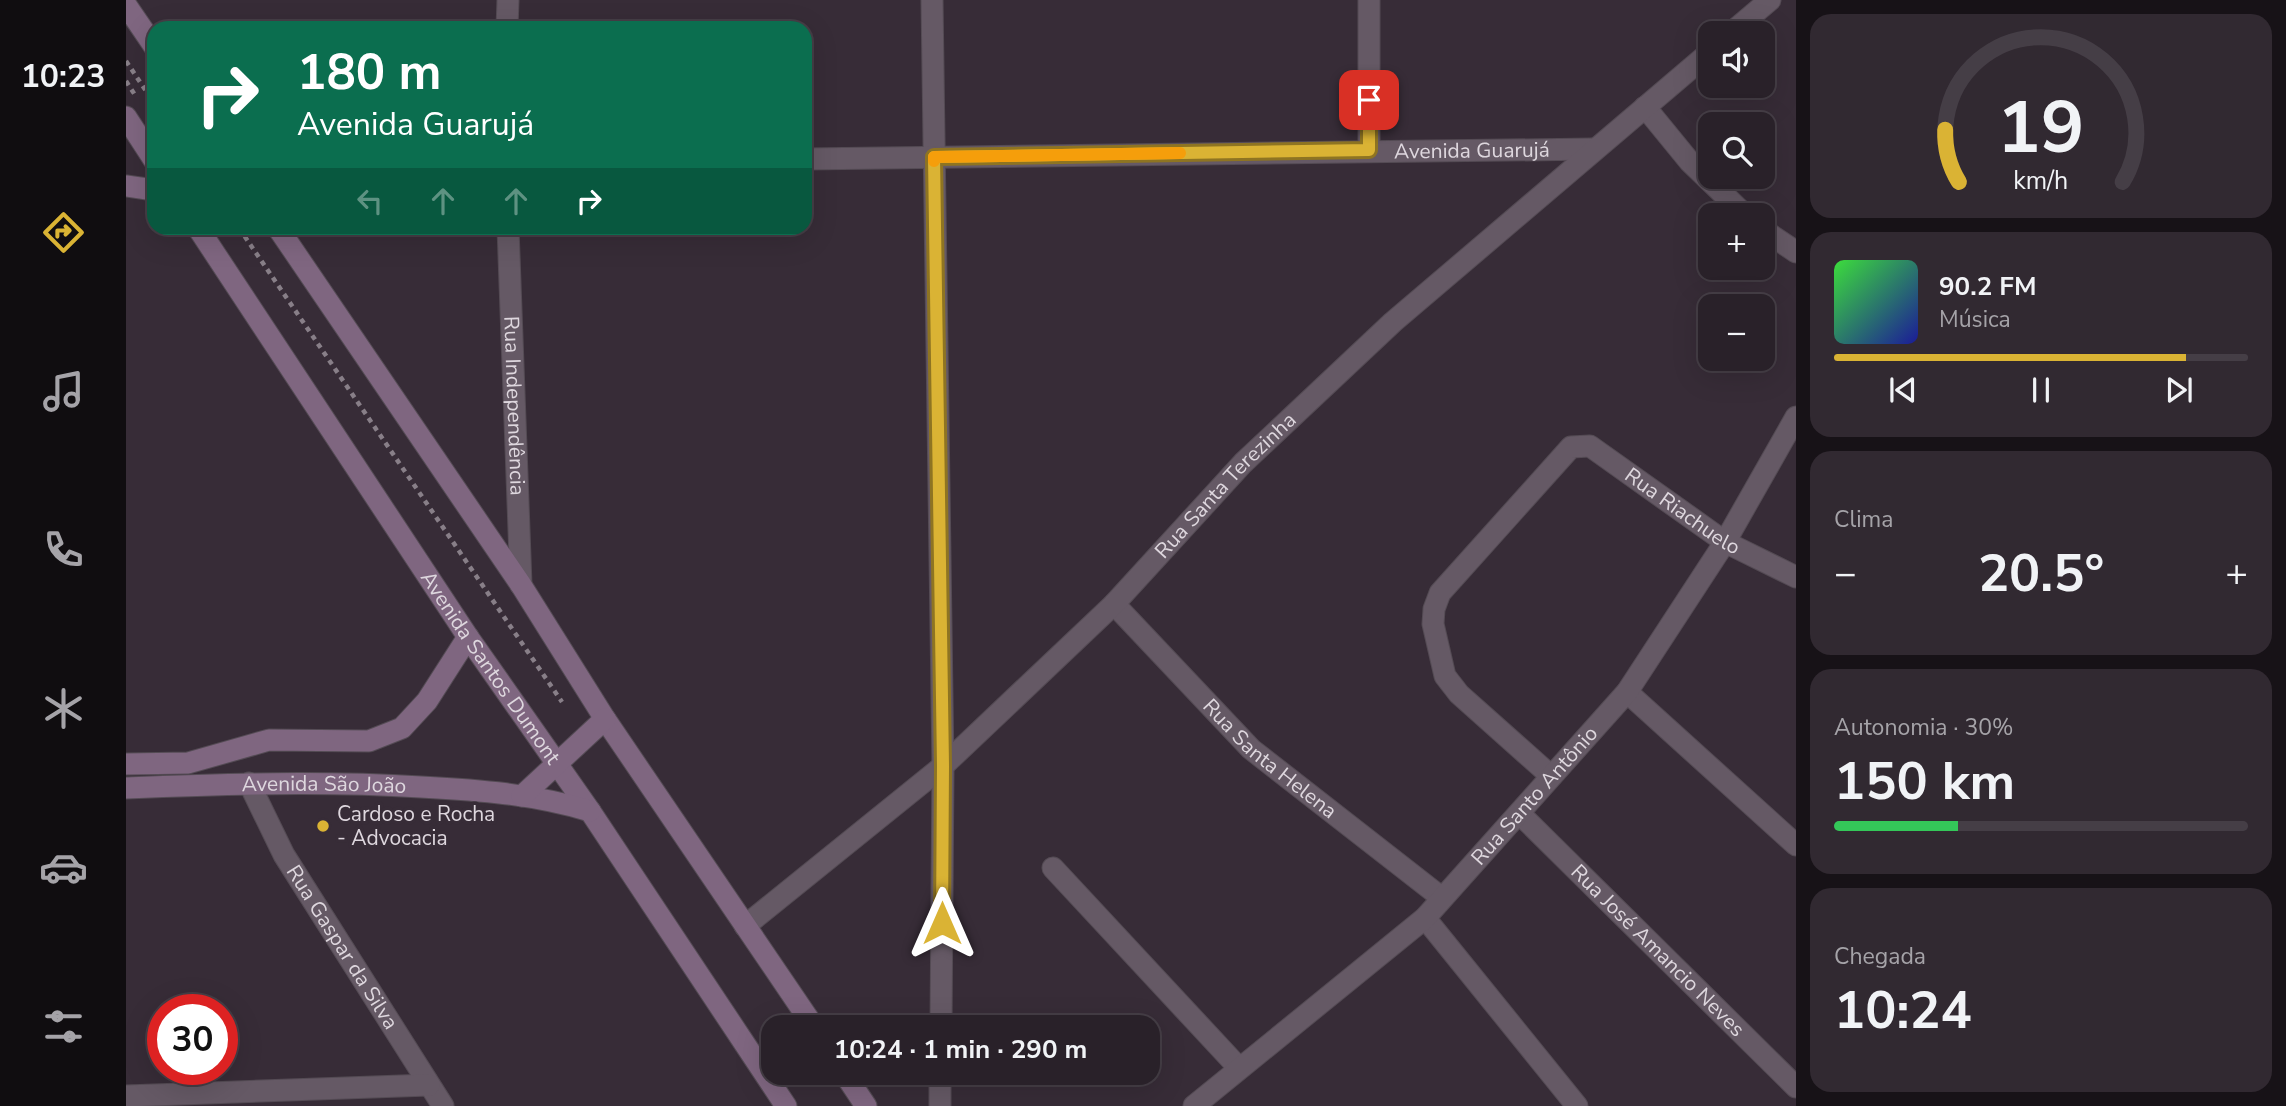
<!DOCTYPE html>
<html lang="pt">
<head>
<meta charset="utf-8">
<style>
	body { margin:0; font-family:"Nunito Sans",sans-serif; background:#312931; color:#f1f3f6; height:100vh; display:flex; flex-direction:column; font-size:26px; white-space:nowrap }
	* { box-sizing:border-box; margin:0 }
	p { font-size:23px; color:#a5a3a8 }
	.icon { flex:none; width:38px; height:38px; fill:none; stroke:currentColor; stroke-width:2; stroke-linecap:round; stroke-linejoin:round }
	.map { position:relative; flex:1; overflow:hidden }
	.details { display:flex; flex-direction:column; gap:14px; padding:14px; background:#171217; width:490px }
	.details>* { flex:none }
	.top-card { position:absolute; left:21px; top:21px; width:665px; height:214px; border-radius:21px; box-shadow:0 7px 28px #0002,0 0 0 2px #453e46; background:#0b6e4f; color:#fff; overflow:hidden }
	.buttons { position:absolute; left:1572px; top:21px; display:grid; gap:14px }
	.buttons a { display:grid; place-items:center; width:77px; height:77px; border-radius:14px; background:#292129; box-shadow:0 7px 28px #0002,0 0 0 2px #453e46; font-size:35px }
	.speed { position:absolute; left:21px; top:994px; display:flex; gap:14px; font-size:35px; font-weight:700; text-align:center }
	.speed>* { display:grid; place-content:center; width:91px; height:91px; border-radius:50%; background:#292129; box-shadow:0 7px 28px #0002,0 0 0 2px #453e46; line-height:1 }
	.speed .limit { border:10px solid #d22; background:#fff; color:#111 }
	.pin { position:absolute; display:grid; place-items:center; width:60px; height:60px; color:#fff; margin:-30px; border-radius:14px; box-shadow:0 4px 10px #0006 }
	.me { position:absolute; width:77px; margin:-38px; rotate:0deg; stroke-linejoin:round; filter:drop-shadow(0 0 5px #0008) }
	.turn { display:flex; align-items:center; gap:24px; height:147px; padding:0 35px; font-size:32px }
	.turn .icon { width:91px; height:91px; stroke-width:2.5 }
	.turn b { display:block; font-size:49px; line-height:60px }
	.lanes { display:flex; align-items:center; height:66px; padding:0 35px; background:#0003; justify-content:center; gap:35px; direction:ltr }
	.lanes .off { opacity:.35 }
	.big { font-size:52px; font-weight:700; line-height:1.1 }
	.details .tile { flex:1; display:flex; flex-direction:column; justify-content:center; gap:10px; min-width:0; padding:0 24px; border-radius:21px; background:#312931 }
	.details .dial { align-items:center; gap:0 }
	.dial svg { height:182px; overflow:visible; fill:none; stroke:#453e46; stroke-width:7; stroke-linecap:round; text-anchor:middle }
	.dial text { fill:#f1f3f6; stroke:none }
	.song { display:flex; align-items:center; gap:21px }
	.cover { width:84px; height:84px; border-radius:10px; background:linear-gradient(135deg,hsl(120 70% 55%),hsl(240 70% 35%)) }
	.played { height:7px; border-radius:4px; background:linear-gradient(90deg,#dab334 85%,#453e46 85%) }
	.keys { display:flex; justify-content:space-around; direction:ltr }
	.heat { display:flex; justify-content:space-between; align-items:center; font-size:38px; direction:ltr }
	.charge { height:10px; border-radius:5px; background:linear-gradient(90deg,#34c759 30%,#453e46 0) }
	.trip { position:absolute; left:635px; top:1015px; width:399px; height:70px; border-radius:21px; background:#292129; box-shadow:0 7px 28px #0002,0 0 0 2px #453e46; font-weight:700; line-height:70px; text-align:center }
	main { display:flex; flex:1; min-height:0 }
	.dock { display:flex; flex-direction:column; width:126px; justify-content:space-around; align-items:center; background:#100d10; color:#a5a3a8 }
	.dock .icon { width:49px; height:49px }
	.dock .on { color:#dab334 }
	.dock b { font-size:32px; color:#f1f3f6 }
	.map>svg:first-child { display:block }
</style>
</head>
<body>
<main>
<nav class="dock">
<b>10:23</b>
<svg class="icon on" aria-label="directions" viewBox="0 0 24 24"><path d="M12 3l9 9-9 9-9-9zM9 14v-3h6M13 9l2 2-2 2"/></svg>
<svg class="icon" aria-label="music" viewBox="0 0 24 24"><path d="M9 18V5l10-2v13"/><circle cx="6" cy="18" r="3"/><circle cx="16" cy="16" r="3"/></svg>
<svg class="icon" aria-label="phone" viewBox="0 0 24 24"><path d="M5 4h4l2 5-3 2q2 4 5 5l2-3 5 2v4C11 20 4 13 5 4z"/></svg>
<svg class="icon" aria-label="climate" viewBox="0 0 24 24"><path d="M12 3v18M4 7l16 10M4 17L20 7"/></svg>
<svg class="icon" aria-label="car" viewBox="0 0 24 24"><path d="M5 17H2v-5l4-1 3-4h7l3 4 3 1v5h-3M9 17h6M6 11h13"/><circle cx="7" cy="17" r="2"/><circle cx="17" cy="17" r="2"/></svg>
<svg class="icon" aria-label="filters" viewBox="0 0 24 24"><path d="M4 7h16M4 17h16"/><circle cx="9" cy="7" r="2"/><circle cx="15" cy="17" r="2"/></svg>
</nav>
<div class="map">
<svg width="1670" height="1106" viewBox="0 0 1670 1106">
	<rect width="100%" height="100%" fill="#372c37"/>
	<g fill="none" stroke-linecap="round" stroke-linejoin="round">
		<g stroke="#544b54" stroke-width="23">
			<g id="street">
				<polyline points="806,0 817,766 815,1027"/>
				<polyline points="1243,0 1243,150"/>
				<polyline points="381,28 382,0"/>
				<polyline points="1605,33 1644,0"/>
				<polyline points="1519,107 1564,162 1619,215"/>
				<path id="s1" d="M679 159 1468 149"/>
				<path id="s2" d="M382 228 395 585"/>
				<polyline points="1636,229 1670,252"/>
				<path id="s3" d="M988 604 1125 749 1316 898"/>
				<polyline points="1501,692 1670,845"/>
				<path id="s4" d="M1425 776 1333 694 1319 676 1307 624 1308 609 1314 593 1445 447 1464 446 1599 542 1670 577"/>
				<path id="s5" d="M123 783 158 855 317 1106"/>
				<path id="s6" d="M1394 814 1670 1087"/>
				<polyline points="927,868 1113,1068"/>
				<polyline points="1299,918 1451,1106"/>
				<path id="s7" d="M619 926 817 766 988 604 1117 463 1267 322 1584 52"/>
				<polyline points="0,1096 303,1085"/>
				<polyline points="814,1106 814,1073"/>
				<path id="s8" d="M1068 1106 1299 918 1501 692 1599 542 1670 417"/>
			</g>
		</g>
		<g stroke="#544b54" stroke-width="23">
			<g id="secondary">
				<polyline points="0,5 28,46"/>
				<polyline points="0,117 28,160"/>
				<polyline points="0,186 28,190"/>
				<path id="s9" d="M72 228 342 637 464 811 660 1106"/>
				<polyline points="152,228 395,585 479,719 688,1027"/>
				<polyline points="0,764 62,763 143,740 243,741 276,728 301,701 342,637"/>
				<path id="s10" d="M0 788C98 784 196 781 295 787 352 790 408 794 464 811"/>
				<polyline points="396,796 479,719"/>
				<polyline points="718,1073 740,1106"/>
			</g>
		</g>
		<g stroke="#887f88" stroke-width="4.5" stroke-dasharray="5 5" stroke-linecap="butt">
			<polyline points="0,61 28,103"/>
			<polyline points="0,81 9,95"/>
			<polyline points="113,228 436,702"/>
			<polyline points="687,1073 694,1082"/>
		</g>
		<use href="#street" stroke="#655965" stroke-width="21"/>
		<use href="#secondary" stroke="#7f6680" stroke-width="21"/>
	</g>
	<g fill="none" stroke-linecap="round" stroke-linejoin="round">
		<g stroke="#8e7422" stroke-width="18">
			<polyline id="route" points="816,923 817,766 808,157 1243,150 1243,100"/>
		</g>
		<use href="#route" stroke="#dab334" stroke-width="12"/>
		<polyline stroke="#f59e0b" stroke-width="12" points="808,161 808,157 1054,153"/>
	</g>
	<circle fill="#dab334" stroke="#372c37" stroke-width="2.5" cx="197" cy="826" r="7"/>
	<g text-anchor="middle" stroke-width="7" stroke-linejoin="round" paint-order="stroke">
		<g font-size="21" fill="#ded7de" stroke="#372c37">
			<text dy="7" stroke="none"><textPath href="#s1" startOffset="667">Avenida Guarujá</textPath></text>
			<text dy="7" stroke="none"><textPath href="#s2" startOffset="178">Rua Independência</textPath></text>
			<text dy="7" stroke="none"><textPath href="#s7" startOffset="653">Rua Santa Terezinha</textPath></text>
			<text dy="7" stroke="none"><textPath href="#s4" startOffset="560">Rua Riachuelo</textPath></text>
			<text dy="7" stroke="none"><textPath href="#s9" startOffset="528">Avenida Santos Dumont</textPath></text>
			<text dy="7" stroke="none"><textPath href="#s3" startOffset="220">Rua Santa Helena</textPath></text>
			<text dy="7" stroke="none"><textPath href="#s10" startOffset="198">Avenida São João</textPath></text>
			<text dy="7" stroke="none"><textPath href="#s8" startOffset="462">Rua Santo Antônio</textPath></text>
			<text dy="7" stroke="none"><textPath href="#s5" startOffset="189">Rua Gaspar da Silva</textPath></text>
			<text dy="7" stroke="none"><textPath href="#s6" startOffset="194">Rua José Amancio Neves</textPath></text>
		</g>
		<g font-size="21" fill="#ded7de" stroke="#372c37" text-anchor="start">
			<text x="211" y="821">Cardoso e Rocha<tspan x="211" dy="24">- Advocacia</tspan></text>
		</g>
	</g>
</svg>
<div class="buttons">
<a><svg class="icon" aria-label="sound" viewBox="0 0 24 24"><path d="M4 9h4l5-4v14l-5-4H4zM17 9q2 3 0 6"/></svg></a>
<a><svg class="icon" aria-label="search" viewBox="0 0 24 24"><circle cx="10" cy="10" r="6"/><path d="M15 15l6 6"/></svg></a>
<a>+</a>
<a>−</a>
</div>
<div class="speed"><div class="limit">30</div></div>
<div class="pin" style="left:1243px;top:100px;background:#d93025"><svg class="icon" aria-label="arrive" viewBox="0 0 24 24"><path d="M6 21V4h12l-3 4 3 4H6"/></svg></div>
<svg class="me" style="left:816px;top:923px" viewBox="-20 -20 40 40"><path d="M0-17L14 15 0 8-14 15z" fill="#dab334" stroke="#fff" stroke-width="4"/></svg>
<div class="trip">10:24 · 1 min · 290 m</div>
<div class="top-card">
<div class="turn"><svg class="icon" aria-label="right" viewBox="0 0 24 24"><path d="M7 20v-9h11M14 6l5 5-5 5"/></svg><div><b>180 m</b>Avenida Guarujá</div></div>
<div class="lanes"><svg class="icon off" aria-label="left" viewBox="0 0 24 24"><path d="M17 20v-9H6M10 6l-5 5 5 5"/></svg><svg class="icon off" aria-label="ahead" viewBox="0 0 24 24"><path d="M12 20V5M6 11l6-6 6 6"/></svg><svg class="icon off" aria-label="ahead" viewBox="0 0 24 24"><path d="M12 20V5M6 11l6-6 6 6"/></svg><svg class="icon" aria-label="right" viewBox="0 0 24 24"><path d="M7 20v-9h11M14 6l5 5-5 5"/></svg></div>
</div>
</div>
<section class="details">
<div class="tile dial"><svg viewBox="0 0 100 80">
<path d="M14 69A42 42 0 1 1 86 69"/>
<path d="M14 69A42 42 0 0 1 8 46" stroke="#dab334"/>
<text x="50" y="56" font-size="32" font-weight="700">19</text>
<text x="50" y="72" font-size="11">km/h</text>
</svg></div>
<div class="tile">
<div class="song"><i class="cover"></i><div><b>90.2 FM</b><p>Música</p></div></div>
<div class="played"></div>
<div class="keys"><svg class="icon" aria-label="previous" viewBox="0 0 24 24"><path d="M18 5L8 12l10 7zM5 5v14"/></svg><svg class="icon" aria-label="pause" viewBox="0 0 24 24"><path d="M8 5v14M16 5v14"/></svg><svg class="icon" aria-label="next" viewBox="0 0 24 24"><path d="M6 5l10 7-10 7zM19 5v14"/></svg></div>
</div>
<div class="tile"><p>Clima</p>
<div class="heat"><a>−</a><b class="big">20.5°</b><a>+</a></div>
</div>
<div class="tile"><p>Autonomia · 30%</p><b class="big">150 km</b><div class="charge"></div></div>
<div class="tile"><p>Chegada</p><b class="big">10:24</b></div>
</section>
</main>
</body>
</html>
